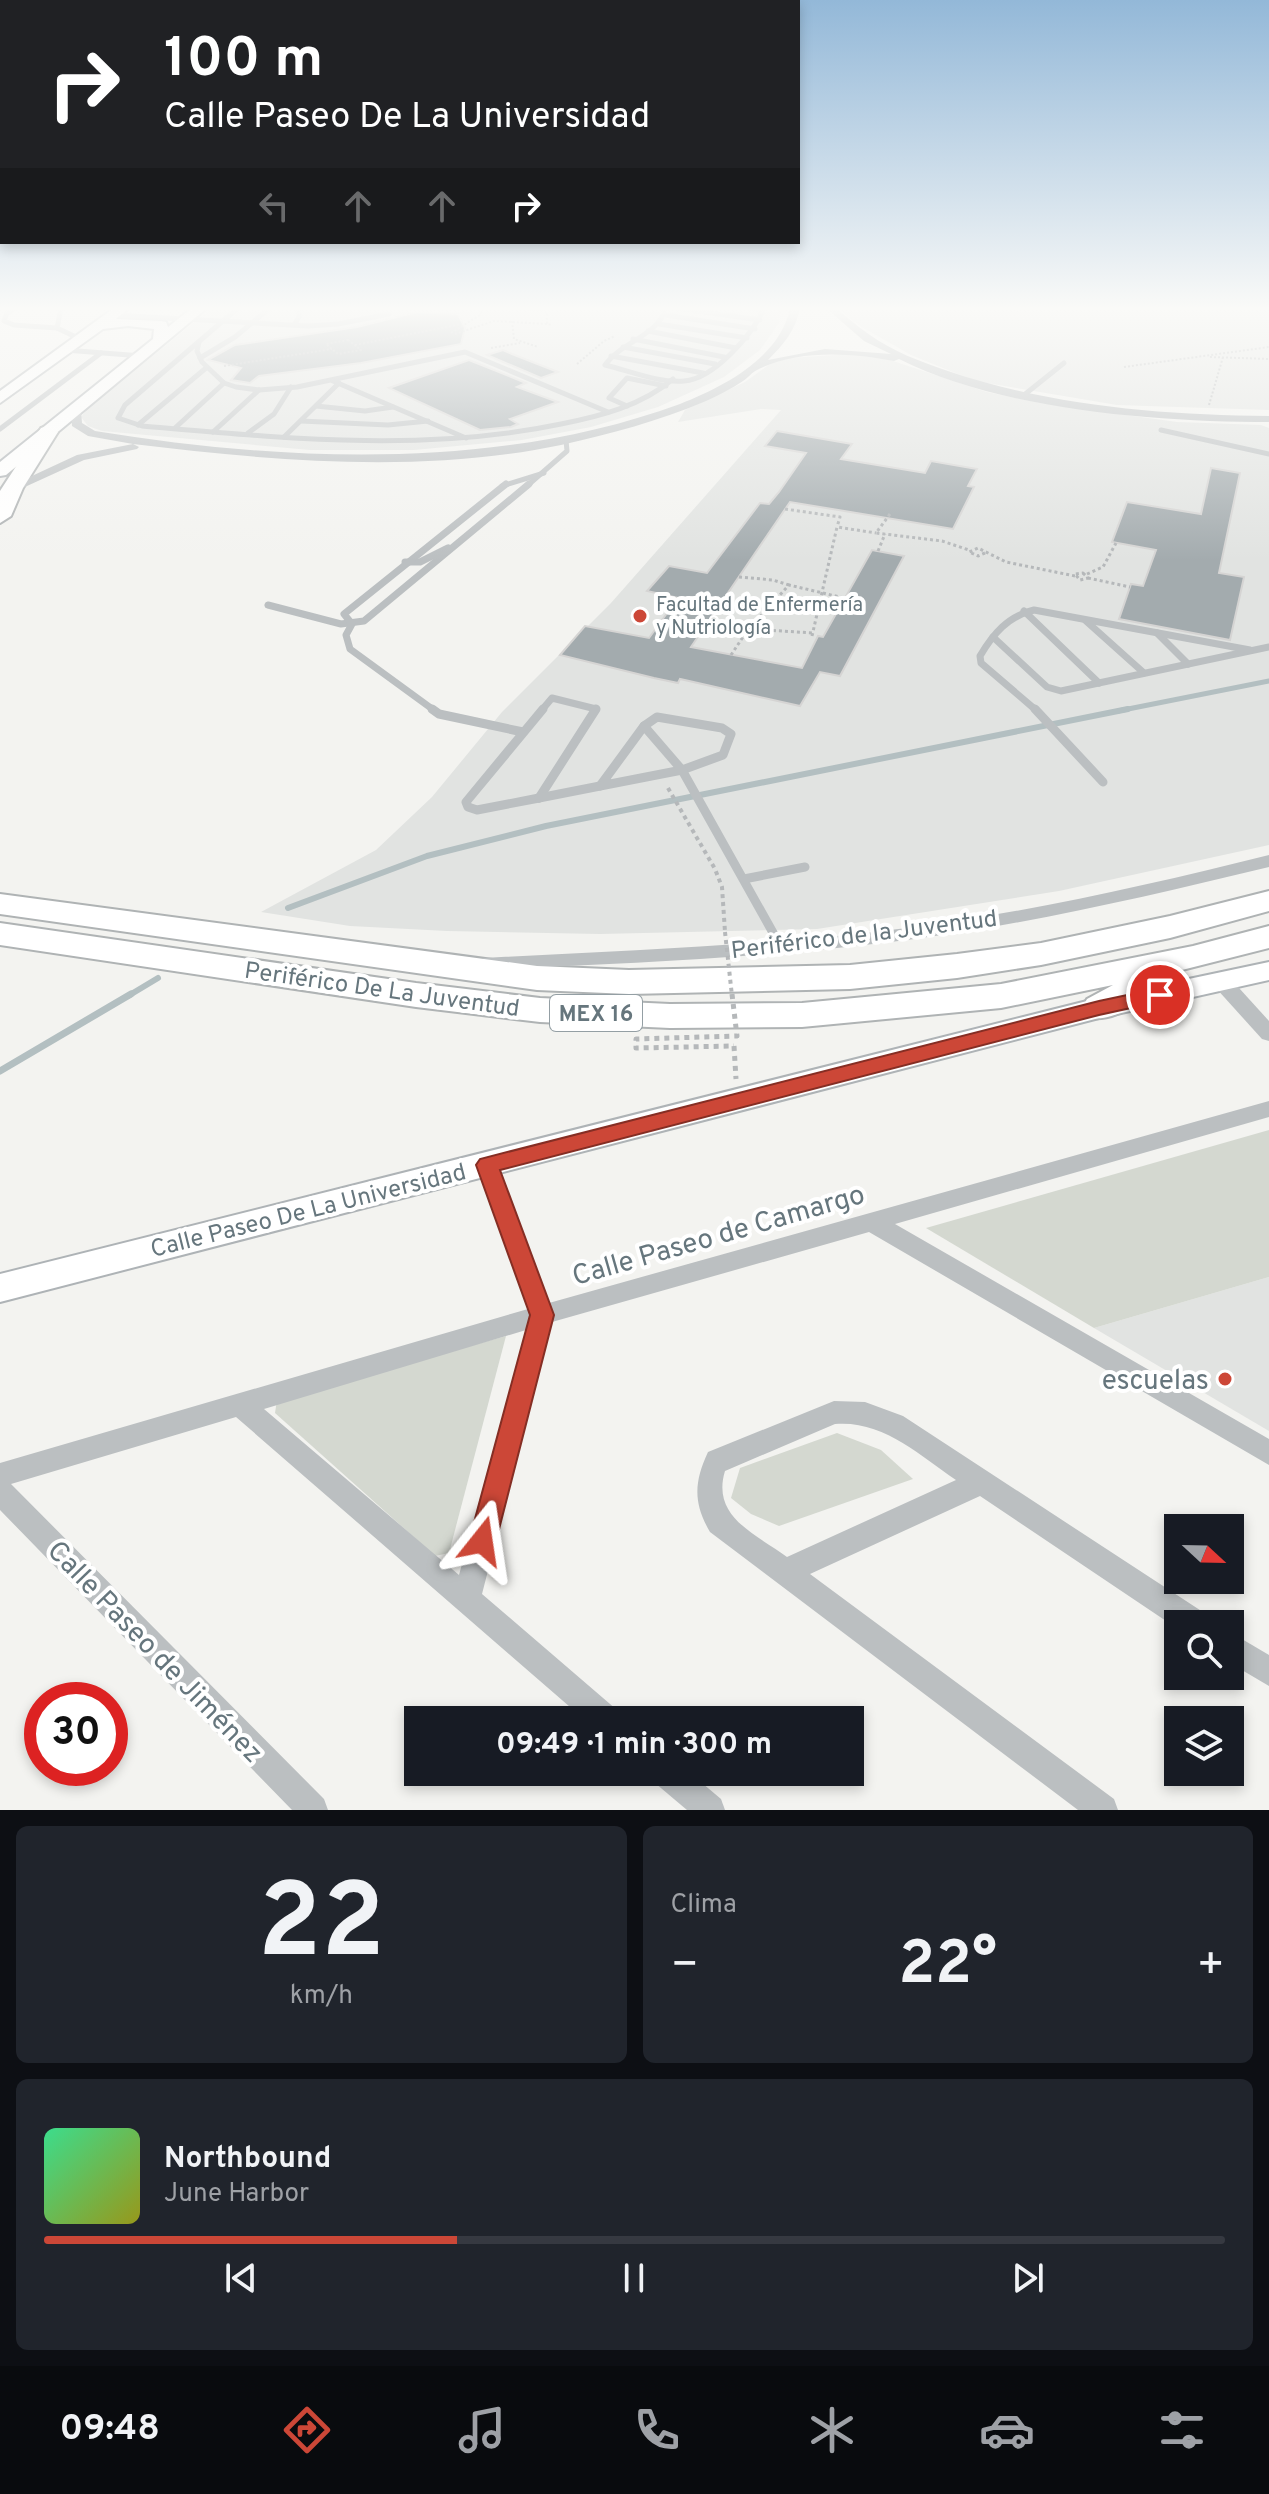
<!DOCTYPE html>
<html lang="es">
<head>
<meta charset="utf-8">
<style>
	body { margin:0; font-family:Overpass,sans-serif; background:#20242c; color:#f1f3f6; height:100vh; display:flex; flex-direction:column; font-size:30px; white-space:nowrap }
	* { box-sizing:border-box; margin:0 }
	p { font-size:26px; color:#9ea1a6 }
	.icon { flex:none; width:44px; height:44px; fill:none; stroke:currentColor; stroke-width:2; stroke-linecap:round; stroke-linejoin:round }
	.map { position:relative; height:1810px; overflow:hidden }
	.drawer { display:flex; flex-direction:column; gap:16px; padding:16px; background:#0d0f14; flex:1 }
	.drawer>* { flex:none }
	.guide { position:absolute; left:0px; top:0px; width:800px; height:244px; box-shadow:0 4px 12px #0003; background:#202124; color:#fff; overflow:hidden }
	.needle { width:52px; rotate:112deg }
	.controls { position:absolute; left:1164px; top:1514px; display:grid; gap:16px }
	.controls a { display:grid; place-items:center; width:80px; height:80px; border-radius:0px; background:#171b24; box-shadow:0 4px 12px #0003; font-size:40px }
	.speed { position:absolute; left:24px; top:1682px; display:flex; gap:16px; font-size:40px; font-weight:700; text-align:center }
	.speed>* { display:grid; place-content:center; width:104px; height:104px; border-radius:50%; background:#171b24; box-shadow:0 4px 12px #0003; line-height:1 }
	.speed .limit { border:12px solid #d22; background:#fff; color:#111 }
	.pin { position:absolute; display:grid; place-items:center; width:68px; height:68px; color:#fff; margin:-34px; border:4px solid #fff; border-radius:50%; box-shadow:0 2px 8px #0007 }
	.me { position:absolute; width:88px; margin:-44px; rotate:15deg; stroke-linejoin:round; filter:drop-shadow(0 0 6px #0008) }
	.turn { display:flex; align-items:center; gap:28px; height:168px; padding:0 32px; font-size:36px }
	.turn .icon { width:104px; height:104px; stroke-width:2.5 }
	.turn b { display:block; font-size:56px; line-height:68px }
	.lanes { display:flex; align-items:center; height:76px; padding:0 32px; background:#0003; justify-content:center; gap:40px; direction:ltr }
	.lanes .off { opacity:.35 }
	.big { font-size:60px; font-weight:700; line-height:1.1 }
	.drawer .tile { flex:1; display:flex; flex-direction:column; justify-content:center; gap:12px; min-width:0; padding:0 28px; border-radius:12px; background:#20242c }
	.drawer .dial { align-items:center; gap:0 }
	.dial b { font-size:104px; line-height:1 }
	.song { display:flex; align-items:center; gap:24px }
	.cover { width:96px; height:96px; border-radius:12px; background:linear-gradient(135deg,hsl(150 70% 55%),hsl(60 70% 35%)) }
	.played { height:8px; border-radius:4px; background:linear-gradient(90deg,#cc4737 35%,#363941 35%) }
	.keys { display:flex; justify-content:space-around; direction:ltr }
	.heat { display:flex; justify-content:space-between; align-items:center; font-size:44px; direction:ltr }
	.drawer .tiles { flex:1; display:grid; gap:16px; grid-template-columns:1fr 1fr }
	.tile:last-child { grid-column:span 2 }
	.trip { position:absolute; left:404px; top:1706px; width:460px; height:80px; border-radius:0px; background:#171b24; box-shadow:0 4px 12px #0003; font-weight:700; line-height:80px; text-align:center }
	.tabs { display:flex; height:128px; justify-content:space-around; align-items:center; background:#090b0e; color:#9ea1a6 }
	.tabs .icon { width:56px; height:56px }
	.tabs .current { color:#cc4737 }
	.tabs b { font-size:36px; color:#f1f3f6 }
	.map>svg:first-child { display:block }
</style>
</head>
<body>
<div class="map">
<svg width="1269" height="1810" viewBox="0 0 1269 1810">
	<rect width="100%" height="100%" fill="#f3f3f0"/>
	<g fill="#e1e3e1">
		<polygon points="212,308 781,308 779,323 760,350 724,377 658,407 591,427 522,440 414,450 310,450 102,431 88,426 81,417 88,408"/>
		<polygon points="838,308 1269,308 1269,410 1117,405 975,381 911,355 860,326"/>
		<polygon points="851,354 890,360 987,392 1040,403 1177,422 1261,425 1269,428 1269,845 1059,891 817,929 600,934 447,931 350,926 261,912 376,850 432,797 502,712 611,603 781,410 761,409 678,422 685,410 745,382 770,364 788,358"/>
		<polygon points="1269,1277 1269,1431 1094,1328"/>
	</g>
	<g fill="#d4d8d0">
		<polygon points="1269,1130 1269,1277 1094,1328 926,1228"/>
		<polygon points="506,1336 449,1553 435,1556 275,1413 277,1400"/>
		<polygon points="837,1433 881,1450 913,1479 779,1526 751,1514 731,1498 740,1468"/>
	</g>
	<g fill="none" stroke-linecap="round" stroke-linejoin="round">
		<polyline stroke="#b3bfc1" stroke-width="5" points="1118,711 1269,681"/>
		<g stroke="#b3bfc1" stroke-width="6">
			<polyline points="288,908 427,856 546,826 1128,709"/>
			<polyline points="128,996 158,978"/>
		</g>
		<polyline stroke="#b3bfc1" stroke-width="7" points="0,1071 131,994"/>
	</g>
	<g fill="#a3abae" stroke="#d5d4d3" stroke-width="2">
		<polygon points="417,312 458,314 465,328 461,344 361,363 259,376 250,383 231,380 241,368 208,360 235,345 357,327"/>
		<polygon points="503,350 512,354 558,372 541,378 487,355"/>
		<polygon points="469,360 526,383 517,387 558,402 510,419 518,424 511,427 480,430 389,388"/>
		<polygon points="777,431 852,444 841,459 925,473 931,461 977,469 968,486 974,487 953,529 790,502 691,647 802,668 818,636 823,637 872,550 904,556 840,676 820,672 800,706 680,679 678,683 654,678 560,655 585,626 649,638 678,598 647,591 669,566 707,573 760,503 769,504 779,492 806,453 765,446"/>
		<polygon points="1211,468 1240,473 1219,573 1244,577 1230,640 1119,619 1131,584 1143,586 1156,550 1112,542 1127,502 1201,514"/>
	</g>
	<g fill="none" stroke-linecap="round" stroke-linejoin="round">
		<g stroke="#aeb3b6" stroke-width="4">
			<g id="secondary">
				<polygon points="114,308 129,308 116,319 161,321 166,322 168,327 192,308 207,308 6,475 0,476 0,462 153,339 154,329 128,326 103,329 0,403 0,391"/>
				<polygon points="1269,962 1269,980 1099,1018 0,1302 0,1274 1099,998"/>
			</g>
		</g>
		<g stroke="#afb3b4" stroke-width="4">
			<g id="highway">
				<polygon points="48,426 58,432 23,488 11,516 0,523 0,491 41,428"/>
				<polygon points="1269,891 1269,911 1170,938 1041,965 957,978 850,989 629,994 537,990 0,914 0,894 537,966 629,970 850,965 957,954 1041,943 1170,916"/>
				<path d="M0 923 416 983 540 998 670 1004 802 1003 1001 984 1193 946 1269 926V948L1178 971 1174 981C1149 995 1115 1025 1087 1017L1082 1008 1087 999 1113 985 1001 1008 802 1027 670 1028 540 1022 416 1007 0 945Z"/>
			</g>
		</g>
		<g stroke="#b5b8ba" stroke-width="2" stroke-dasharray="2 2" stroke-linecap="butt">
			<polyline points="521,308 547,312 547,324 552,325"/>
			<polyline points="512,321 514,339 538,347"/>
			<polyline points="451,333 480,315 484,308"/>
			<polyline points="455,334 494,321 547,324"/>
			<polygon points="348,340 361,350 338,354 326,344"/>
			<polyline points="355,345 462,324"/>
			<polyline points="491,348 520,343"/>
			<polyline points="1210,357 1269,359"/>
			<polyline points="577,364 604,341 615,336"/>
			<polyline points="224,366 332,349"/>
			<polyline points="1124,367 1269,347"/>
			<polyline points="1209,405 1223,357"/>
		</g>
		<g stroke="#b5b8ba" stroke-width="3" stroke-dasharray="3 3" stroke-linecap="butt">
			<polyline points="785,509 840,517 837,527"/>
			<polyline points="890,514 876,533 942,541 969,550"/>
			<polyline points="878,551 885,534"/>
			<polyline points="985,553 978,556 969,552 978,548 1006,562 1075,576"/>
			<polygon points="1083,573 1088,578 1080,580 1075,574"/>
			<polyline points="1087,574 1103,567 1116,543"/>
			<polyline points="739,577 773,580 789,585"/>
			<polyline points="1088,578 1130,587"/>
			<polyline points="749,629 813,633"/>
			<polyline points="812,636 837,527 876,533"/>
			<polyline points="731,655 747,631 789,585 844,598"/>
		</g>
		<polyline stroke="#b5b8ba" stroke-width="4" stroke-dasharray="4 4" stroke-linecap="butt" points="668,788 715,869 722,887 725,932"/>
		<polyline stroke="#b5b8ba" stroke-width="5" stroke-dasharray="5 5" stroke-linecap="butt" points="734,1046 736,1079"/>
		<g stroke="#bbbfc1" stroke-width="5">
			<polyline points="16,308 7,313 4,321 14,325 57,328"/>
			<polyline points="61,308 57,328 80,339"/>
			<path d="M238 308 125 405 118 418 142 426C282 438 423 453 561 424 601 416 641 406 673 379"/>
			<path d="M666 308C658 336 621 342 605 365 630 371 658 383 684 381 714 379 753 334 764 308"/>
			<polyline points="676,308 760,320"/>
			<polyline points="749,308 763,310"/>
			<polyline points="113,315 308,326 338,324 389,314"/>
			<polyline points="666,315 755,329"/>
			<polyline points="659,324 747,338"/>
			<polyline points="294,325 299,317 299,308"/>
			<polyline points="648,331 736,348"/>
			<polyline points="633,339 724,357"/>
			<polyline points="199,342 197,351 202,362 224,383 236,387 259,390 297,387 465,352 608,412"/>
			<polyline points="623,347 715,364"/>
			<polyline points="65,350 142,356"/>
			<polyline points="611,356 703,373"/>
			<polyline points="200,358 235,337 270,308"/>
			<polyline points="333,381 466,438"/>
			<polyline points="1024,395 1064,363"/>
			<polyline points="316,406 365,411 393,407"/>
			<polyline points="627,406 609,398 627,378 666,386"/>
			<polyline points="301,421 388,425 428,421"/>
			<polyline points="138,425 206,368"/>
			<polyline points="175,428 224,383"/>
			<polyline points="0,429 101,353"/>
			<polyline points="1161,430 1269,454"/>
			<polyline points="213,432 259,390"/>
			<polyline points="248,433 274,414 291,387"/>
			<polyline points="284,437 339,383"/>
			<polyline points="502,486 544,473"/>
			<polyline points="527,486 567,451 566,440"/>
		</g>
		<g stroke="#bbbfc1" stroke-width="7">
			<polyline points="405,562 420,562 448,548"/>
			<polyline points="268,605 341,624 364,621 529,484"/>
			<polyline points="1024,611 1099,683"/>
			<polyline points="1086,621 1144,673"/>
			<polyline points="1157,633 1188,664"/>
			<polyline points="993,637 1047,687 1061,691 1269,647"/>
			<polyline points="435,711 350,649 346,635 352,624 344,614 506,484"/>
			<polyline points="541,711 552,698 596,709 595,711"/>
			<path d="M1037 711 981 663 980 656C993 634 1008 616 1034 610L1250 650"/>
		</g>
		<g stroke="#bbbfc1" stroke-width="9">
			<polyline points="432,709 439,714 523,732"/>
			<polyline points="1035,709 1103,782"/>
			<polygon points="657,717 722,728 731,734 723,755 682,770 600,786 644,726"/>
			<polyline points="644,726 682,770 781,947"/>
			<polyline points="539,798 477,810 468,807 466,802 543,709"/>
			<polyline points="539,798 596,709"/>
			<polyline points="539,798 600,786"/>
			<polyline points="744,879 805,867"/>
		</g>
		<g fill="#bbbfc1" fill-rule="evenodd">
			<path d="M790 308H800C796 330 783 345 768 360L825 349 891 354 864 341 826 308H836C847 317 858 327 870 335 892 351 921 362 948 371 1051 406 1161 415 1269 416V422C1157 422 1000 410 899 359L894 361C851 353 798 349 757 370 752 372 748 378 743 381 731 389 719 395 706 401 659 421 610 434 561 445 422 474 273 461 133 444L139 447 137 449 84 460 16 491 6 488 77 455 133 444 88 436 72 426 71 410 76 407 81 410 82 423 95 431C285 462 497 471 680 404 723 387 780 358 790 308Z"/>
			<path d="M1269 855V867C1149 896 1029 924 907 940 767 958 625 963 484 970L475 964 484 958C625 950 767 946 907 928 1029 912 1149 885 1269 855Z"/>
			<polygon points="1222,975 1229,977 1269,1021 1269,1041 1262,1039 1215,987 1212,982 1215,977"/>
			<path d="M1269 1101V1117L895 1224 1269 1439V1465L869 1232 552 1322 482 1594 617 1710 622 1720H585L236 1417 11 1484 324 1799 328 1810H292L0 1510V1463L528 1309 476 1165 479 1159 487 1156 495 1159 498 1165 549 1303ZM526 1330 459 1575 264 1409Z"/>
			<path d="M834 1401 865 1402 903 1416 1206 1614 1210 1624H1178V1629L980 1496 810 1574 1114 1799 1118 1810H1078L710 1532C693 1503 694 1482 708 1452ZM835 1424C883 1420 919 1455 956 1480L787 1557C756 1534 711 1517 725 1471Z"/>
			<polygon points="1230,1632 1269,1655 1269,1686 1230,1663"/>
			<polygon points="651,1772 689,1772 721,1799 725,1810 687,1810 655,1783"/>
		</g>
		<use href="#secondary" fill="#fff" fill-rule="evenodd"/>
		<use href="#highway" fill="#fff" fill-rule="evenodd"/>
		<polyline stroke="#b5b8ba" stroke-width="4" stroke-dasharray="4 4" stroke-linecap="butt" points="725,932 732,996"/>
		<polyline stroke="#b5b8ba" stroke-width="5" stroke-dasharray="5 5" stroke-linecap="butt" points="732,994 737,1036 636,1039 636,1048 734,1046"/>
	</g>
	<linearGradient id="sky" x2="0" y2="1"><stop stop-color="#93b8d8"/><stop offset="0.55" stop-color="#fafaf8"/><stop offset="1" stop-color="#fafaf8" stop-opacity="0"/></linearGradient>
	<rect width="1269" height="561" fill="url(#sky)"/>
	<polygon fill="#cc4737" stroke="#852e24" stroke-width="2" points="1160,988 1167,990 1170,995 1167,1000 1099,1015 500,1170 554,1315 496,1541 492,1551 482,1555 473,1551 469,1541 530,1315 476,1165 480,1159 1099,1001"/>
	<g fill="#cc4737" stroke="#fff" stroke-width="3">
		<circle cx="640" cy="616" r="8"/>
		<circle cx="1225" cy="1379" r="8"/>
	</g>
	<g text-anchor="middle" stroke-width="8" stroke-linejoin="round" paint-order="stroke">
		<g font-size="20" fill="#66767d" stroke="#fff" text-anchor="start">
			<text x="656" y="611">Facultad de Enfermería<tspan x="656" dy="23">y Nutriología</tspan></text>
		</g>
		<rect fill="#fff" stroke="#949fa4" stroke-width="2" x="550" y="995" width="92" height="36" rx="6"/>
		<g font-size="22" font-weight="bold" fill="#66767d">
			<text x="596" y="1021">MEX 16</text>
		</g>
		<g font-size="24" fill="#66767d" stroke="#fff">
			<text transform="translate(864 934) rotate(-7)" y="8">Periférico de la Juventud</text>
			<text transform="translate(382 989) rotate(8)" y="8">Periférico De La Juventud</text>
			<text transform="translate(308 1210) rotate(-14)" y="8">Calle Paseo De La Universidad</text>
		</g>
		<g font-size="28" fill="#66767d" stroke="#fff">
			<text transform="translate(718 1234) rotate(-16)" y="10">Calle Paseo de Camargo</text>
			<text transform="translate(156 1651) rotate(46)" y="10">Calle Paseo de Jiménez</text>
		</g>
		<g font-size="28" fill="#66767d" stroke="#fff" text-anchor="end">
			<text x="1209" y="1389">escuelas</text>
		</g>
	</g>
</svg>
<div class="controls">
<a><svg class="needle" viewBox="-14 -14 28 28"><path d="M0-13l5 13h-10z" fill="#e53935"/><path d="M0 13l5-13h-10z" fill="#9ea1a6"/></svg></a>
<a><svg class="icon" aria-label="search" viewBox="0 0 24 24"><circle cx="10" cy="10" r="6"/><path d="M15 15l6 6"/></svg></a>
<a><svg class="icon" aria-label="layers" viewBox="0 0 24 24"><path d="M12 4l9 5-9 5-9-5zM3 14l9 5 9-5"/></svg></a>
</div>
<div class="speed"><div class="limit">30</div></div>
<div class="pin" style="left:1160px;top:995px;background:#d93025"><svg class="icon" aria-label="arrive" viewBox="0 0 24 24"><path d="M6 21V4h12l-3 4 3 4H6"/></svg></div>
<svg class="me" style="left:482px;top:1541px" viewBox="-20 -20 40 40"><path d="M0-17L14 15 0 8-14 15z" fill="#cc4737" stroke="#fff" stroke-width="4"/></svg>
<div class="trip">09:49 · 1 min · 300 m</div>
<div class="guide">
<div class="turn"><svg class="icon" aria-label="right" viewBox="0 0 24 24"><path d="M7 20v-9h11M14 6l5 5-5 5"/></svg><div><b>100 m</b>Calle Paseo De La Universidad</div></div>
<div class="lanes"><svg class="icon off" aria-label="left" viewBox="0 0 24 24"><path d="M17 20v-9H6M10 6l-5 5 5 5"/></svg><svg class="icon off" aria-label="ahead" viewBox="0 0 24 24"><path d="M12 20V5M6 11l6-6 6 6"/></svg><svg class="icon off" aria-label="ahead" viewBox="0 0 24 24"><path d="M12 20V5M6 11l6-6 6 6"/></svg><svg class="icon" aria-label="right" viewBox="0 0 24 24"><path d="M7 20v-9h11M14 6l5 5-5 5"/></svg></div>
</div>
</div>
<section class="drawer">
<div class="tiles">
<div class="tile dial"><b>22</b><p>km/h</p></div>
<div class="tile"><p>Clima</p>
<div class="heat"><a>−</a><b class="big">22°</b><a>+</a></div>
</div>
<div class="tile">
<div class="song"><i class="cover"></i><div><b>Northbound</b><p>June Harbor</p></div></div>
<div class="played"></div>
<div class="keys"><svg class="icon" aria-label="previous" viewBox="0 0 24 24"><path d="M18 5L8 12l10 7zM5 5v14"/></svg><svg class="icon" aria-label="pause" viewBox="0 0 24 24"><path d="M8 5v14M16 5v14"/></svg><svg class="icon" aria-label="next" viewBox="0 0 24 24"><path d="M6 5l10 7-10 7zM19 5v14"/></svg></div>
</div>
</div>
</section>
<nav class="tabs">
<b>09:48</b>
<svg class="icon current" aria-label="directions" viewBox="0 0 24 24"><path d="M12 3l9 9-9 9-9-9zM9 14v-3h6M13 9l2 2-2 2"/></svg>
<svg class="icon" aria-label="music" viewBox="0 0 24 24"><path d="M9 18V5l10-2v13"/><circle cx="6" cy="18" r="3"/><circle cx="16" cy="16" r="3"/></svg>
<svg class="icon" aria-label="phone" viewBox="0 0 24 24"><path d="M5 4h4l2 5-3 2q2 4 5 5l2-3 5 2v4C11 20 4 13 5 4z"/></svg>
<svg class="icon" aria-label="climate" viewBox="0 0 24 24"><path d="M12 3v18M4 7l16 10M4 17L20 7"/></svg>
<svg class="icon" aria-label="car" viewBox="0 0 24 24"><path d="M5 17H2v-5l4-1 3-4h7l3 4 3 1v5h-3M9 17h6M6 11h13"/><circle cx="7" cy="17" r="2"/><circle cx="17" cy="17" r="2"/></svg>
<svg class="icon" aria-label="filters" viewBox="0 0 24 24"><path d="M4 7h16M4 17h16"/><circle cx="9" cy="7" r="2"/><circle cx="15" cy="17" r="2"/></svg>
</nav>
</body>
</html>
